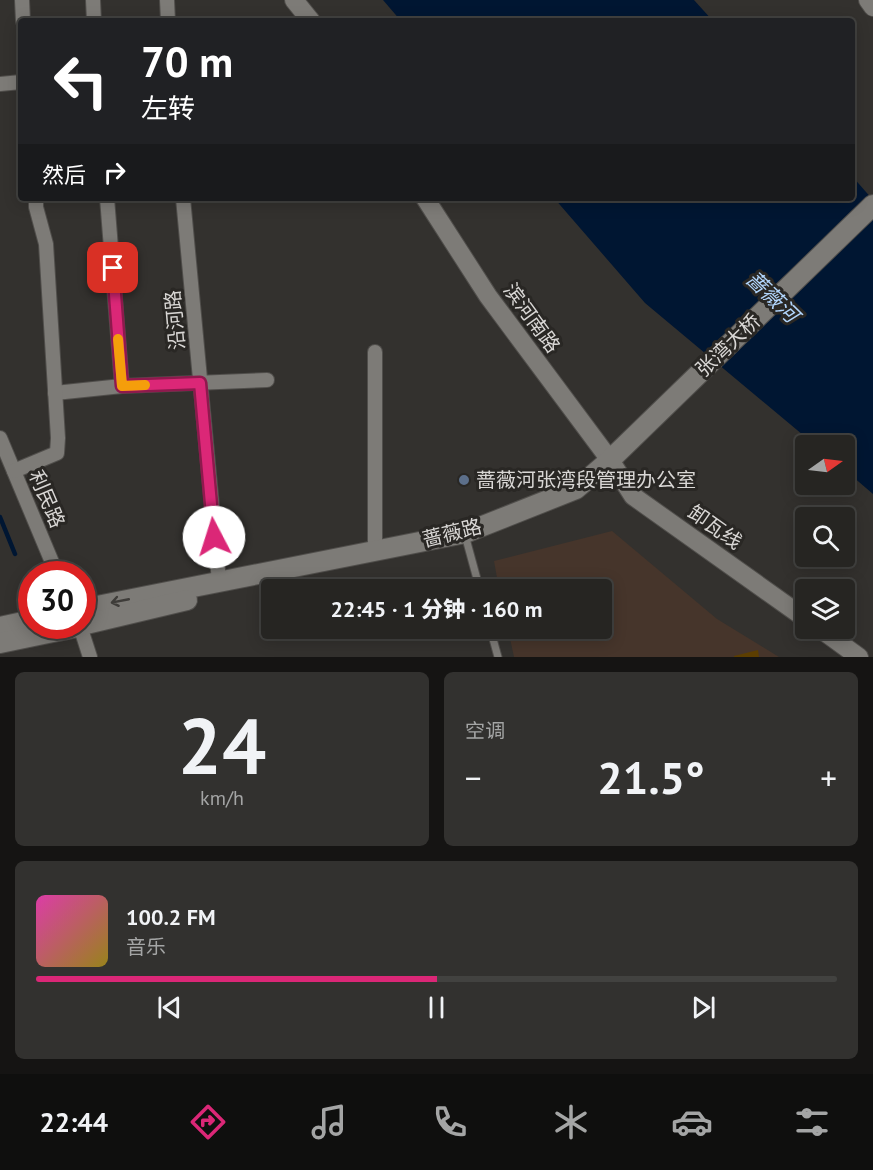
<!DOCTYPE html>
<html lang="zh">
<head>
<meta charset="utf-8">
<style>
	body { margin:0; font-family:"PT Sans","Noto Sans SC",sans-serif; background:#32312f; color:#f1f3f6; height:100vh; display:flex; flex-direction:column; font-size:22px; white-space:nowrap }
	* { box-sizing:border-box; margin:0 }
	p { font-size:20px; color:#a4a5a5 }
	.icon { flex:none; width:33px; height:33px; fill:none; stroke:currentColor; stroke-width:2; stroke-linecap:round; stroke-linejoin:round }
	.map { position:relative; height:657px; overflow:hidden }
	.details { display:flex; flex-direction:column; gap:15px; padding:15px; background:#151413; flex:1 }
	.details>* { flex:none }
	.hud { position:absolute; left:18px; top:18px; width:837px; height:183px; border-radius:6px; box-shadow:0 3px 15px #0003,0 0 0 2px #424240; background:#202124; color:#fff; overflow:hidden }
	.needle { width:39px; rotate:76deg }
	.controls { position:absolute; left:795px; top:435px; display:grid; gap:12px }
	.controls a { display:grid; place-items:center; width:60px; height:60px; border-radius:6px; background:#262522; box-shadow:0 3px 15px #0003,0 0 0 2px #424240; font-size:30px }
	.speed { position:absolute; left:18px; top:561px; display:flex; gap:12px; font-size:30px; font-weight:700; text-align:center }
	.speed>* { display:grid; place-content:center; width:78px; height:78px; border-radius:50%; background:#262522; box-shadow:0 3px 15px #0003,0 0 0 2px #424240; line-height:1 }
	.speed .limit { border:9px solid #d22; background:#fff; color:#111 }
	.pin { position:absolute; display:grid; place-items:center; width:51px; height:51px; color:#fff; margin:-26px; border-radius:12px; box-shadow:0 3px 9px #0006 }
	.me { position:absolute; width:66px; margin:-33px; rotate:355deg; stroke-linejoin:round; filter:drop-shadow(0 0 4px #0008) }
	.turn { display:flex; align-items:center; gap:21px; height:126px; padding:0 24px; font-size:27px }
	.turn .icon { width:78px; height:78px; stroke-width:2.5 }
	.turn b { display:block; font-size:42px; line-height:51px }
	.then { display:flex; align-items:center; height:57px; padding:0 24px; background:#0003; gap:12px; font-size:22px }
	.big { font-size:45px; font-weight:800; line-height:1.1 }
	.details .widget { flex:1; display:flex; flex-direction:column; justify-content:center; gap:9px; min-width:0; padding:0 21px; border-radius:9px; background:#32312f }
	.details .dial { align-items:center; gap:0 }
	.dial b { font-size:78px; line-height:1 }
	.song { display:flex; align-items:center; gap:18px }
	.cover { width:72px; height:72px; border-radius:9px; background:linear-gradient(135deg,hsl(320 70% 55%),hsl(50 70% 35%)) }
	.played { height:6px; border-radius:3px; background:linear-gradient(90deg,#db2777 50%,#424240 50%) }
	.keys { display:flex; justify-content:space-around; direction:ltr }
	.heat { display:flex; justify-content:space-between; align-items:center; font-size:33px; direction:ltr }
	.details .tiles { flex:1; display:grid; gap:15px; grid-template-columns:1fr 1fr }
	.widget:last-child { grid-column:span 2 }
	.trip { position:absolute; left:261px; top:579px; width:351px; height:60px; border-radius:6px; background:#262522; box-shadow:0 3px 15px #0003,0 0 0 2px #424240; font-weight:800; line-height:60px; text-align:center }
	.tab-bar { display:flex; height:96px; justify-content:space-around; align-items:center; background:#0f0f0e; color:#a4a5a5 }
	.tab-bar .icon { width:42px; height:42px }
	.tab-bar .on { color:#db2777 }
	.tab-bar b { font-size:27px; color:#f1f3f6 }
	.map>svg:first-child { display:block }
</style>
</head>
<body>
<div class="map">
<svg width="873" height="657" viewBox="0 0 873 657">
	<rect width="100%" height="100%" fill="#33312e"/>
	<polygon fill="#46352b" points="612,531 717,619 779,657 514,657 508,629 602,628 602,590 499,589 494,561"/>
	<g fill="#001632">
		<polygon points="383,0 694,0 713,21 401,21"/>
		<polygon points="852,176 873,200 873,494 845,470 844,446 815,445 645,303 554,198 852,198"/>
	</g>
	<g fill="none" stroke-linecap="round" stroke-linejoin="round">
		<polyline stroke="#001632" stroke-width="4.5" points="0,517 15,554"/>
	</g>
	<polygon fill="#5c3e01" points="758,650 759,657 734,657 734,656"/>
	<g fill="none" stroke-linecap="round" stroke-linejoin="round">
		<g stroke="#504e4b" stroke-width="9">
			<g id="service">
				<polyline points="465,535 480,590"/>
				<polyline points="490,628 498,657"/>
			</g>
		</g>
		<g stroke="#504e4b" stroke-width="16">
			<g id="minor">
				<polyline points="22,0 23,21"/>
				<polyline points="93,0 94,21"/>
				<polyline points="167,0 168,21"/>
				<polyline points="0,84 21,82"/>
				<polyline points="107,198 122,386"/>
				<polyline points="183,198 219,581"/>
				<polyline points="375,352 375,550"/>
				<polyline points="55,393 122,386 267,380"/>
				<polyline points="0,438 57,574"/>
				<polyline points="14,471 57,453 58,438 46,244 36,207 36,198"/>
				<polyline points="80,626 90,657"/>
			</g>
		</g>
		<g stroke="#504e4b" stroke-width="20">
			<g id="tertiary">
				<polyline points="294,0 311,21"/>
				<polyline points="868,0 873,7"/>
				<polyline points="425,198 488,296 610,460 633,496 806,619"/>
				<polyline points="819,628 859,657"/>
			</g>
		</g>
		<g stroke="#504e4b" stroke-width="22">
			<g id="secondary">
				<polyline points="82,609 465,533 576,489 610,460 873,205"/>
				<polyline points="82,625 187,600"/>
				<polyline points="0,627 32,620"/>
				<polyline points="0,643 82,626"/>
			</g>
		</g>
		<use href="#service" stroke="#7d7b77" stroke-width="7"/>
		<use href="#minor" stroke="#7d7b77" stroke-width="14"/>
		<use href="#tertiary" stroke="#7d7b77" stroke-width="18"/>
		<use href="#secondary" stroke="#7d7b77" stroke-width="20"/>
	</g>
	<defs><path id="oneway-shaft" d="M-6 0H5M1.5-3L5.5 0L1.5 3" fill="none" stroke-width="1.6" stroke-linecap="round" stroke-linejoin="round" transform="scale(1.5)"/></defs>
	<use stroke="#3e3c39" href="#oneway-shaft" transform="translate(120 601) rotate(169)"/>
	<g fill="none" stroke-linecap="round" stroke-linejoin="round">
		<g stroke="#8e194d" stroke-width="15">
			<polyline id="route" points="113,268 122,386 200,383 214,537"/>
		</g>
		<use href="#route" stroke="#db2777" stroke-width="10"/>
		<polyline stroke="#f59e0b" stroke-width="10" points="118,339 122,386 145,385"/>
	</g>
	<circle fill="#5c6f8a" stroke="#292724" stroke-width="2" cx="464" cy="480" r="6"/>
	<g text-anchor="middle" stroke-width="6" stroke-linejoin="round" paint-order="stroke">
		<g font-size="20" fill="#d9d7d5" stroke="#292724">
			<text transform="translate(532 318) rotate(54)" y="7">滨河南路</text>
			<text transform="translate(175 320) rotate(-95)" y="7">沿河路</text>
			<text transform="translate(728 345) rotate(-44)" y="7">张湾大桥</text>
			<text transform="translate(47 499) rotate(67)" y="7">利民路</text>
			<text transform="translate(715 527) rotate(35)" y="7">卸瓦线</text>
			<text transform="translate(452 533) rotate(-14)" y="7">蔷薇路</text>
		</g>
		<g font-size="20" fill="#d9d7d5" stroke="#292724" text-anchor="start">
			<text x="476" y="487">蔷薇河张湾段管理办公室</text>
		</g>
		<g font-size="21" font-style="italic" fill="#b1d5fc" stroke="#292724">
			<text transform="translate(772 297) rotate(44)" y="7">蔷薇河</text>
		</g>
	</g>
</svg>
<div class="controls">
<a><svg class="needle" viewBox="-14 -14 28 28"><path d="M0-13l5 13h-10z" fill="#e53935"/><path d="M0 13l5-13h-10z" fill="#a4a5a5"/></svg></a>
<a><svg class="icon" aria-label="search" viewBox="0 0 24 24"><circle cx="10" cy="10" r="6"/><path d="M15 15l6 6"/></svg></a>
<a><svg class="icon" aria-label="layers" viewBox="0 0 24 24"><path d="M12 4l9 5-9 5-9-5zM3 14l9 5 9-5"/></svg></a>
</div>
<div class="speed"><div class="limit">30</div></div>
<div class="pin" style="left:113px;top:268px;background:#d93025"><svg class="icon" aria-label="arrive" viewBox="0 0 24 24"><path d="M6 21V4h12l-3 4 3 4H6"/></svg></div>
<svg class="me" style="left:214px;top:537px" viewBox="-20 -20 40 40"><circle r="19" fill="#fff"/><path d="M0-13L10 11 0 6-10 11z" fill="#db2777"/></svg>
<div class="trip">22:45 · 1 分钟 · 160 m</div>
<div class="hud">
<div class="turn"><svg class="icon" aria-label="left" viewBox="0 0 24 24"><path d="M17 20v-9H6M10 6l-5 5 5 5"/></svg><div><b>70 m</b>左转</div></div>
<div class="then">然后<svg class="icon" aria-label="right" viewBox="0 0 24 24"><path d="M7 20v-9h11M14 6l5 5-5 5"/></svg></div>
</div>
</div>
<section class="details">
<div class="tiles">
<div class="widget dial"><b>24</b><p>km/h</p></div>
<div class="widget"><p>空调</p>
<div class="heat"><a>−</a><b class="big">21.5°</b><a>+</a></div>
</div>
<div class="widget">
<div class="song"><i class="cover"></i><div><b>100.2 FM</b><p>音乐</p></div></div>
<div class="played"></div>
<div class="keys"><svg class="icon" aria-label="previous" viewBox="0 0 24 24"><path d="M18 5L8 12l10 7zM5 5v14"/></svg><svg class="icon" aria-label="pause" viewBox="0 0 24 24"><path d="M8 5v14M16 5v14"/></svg><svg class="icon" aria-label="next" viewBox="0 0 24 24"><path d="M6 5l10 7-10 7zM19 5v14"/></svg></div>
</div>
</div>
</section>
<nav class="tab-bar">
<b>22:44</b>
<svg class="icon on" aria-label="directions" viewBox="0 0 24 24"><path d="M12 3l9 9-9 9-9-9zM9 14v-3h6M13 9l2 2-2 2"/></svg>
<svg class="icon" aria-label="music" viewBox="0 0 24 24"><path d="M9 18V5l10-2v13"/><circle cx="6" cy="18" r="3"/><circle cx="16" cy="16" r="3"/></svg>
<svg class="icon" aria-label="phone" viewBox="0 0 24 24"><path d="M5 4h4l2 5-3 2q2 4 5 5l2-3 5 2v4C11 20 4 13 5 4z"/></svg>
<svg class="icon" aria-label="climate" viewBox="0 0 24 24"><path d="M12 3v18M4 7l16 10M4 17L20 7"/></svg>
<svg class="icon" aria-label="car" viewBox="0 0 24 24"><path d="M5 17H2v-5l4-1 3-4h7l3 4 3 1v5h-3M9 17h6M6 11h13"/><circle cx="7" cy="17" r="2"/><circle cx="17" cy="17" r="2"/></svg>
<svg class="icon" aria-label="filters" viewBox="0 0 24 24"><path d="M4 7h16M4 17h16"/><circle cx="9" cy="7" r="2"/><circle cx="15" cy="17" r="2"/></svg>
</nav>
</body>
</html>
